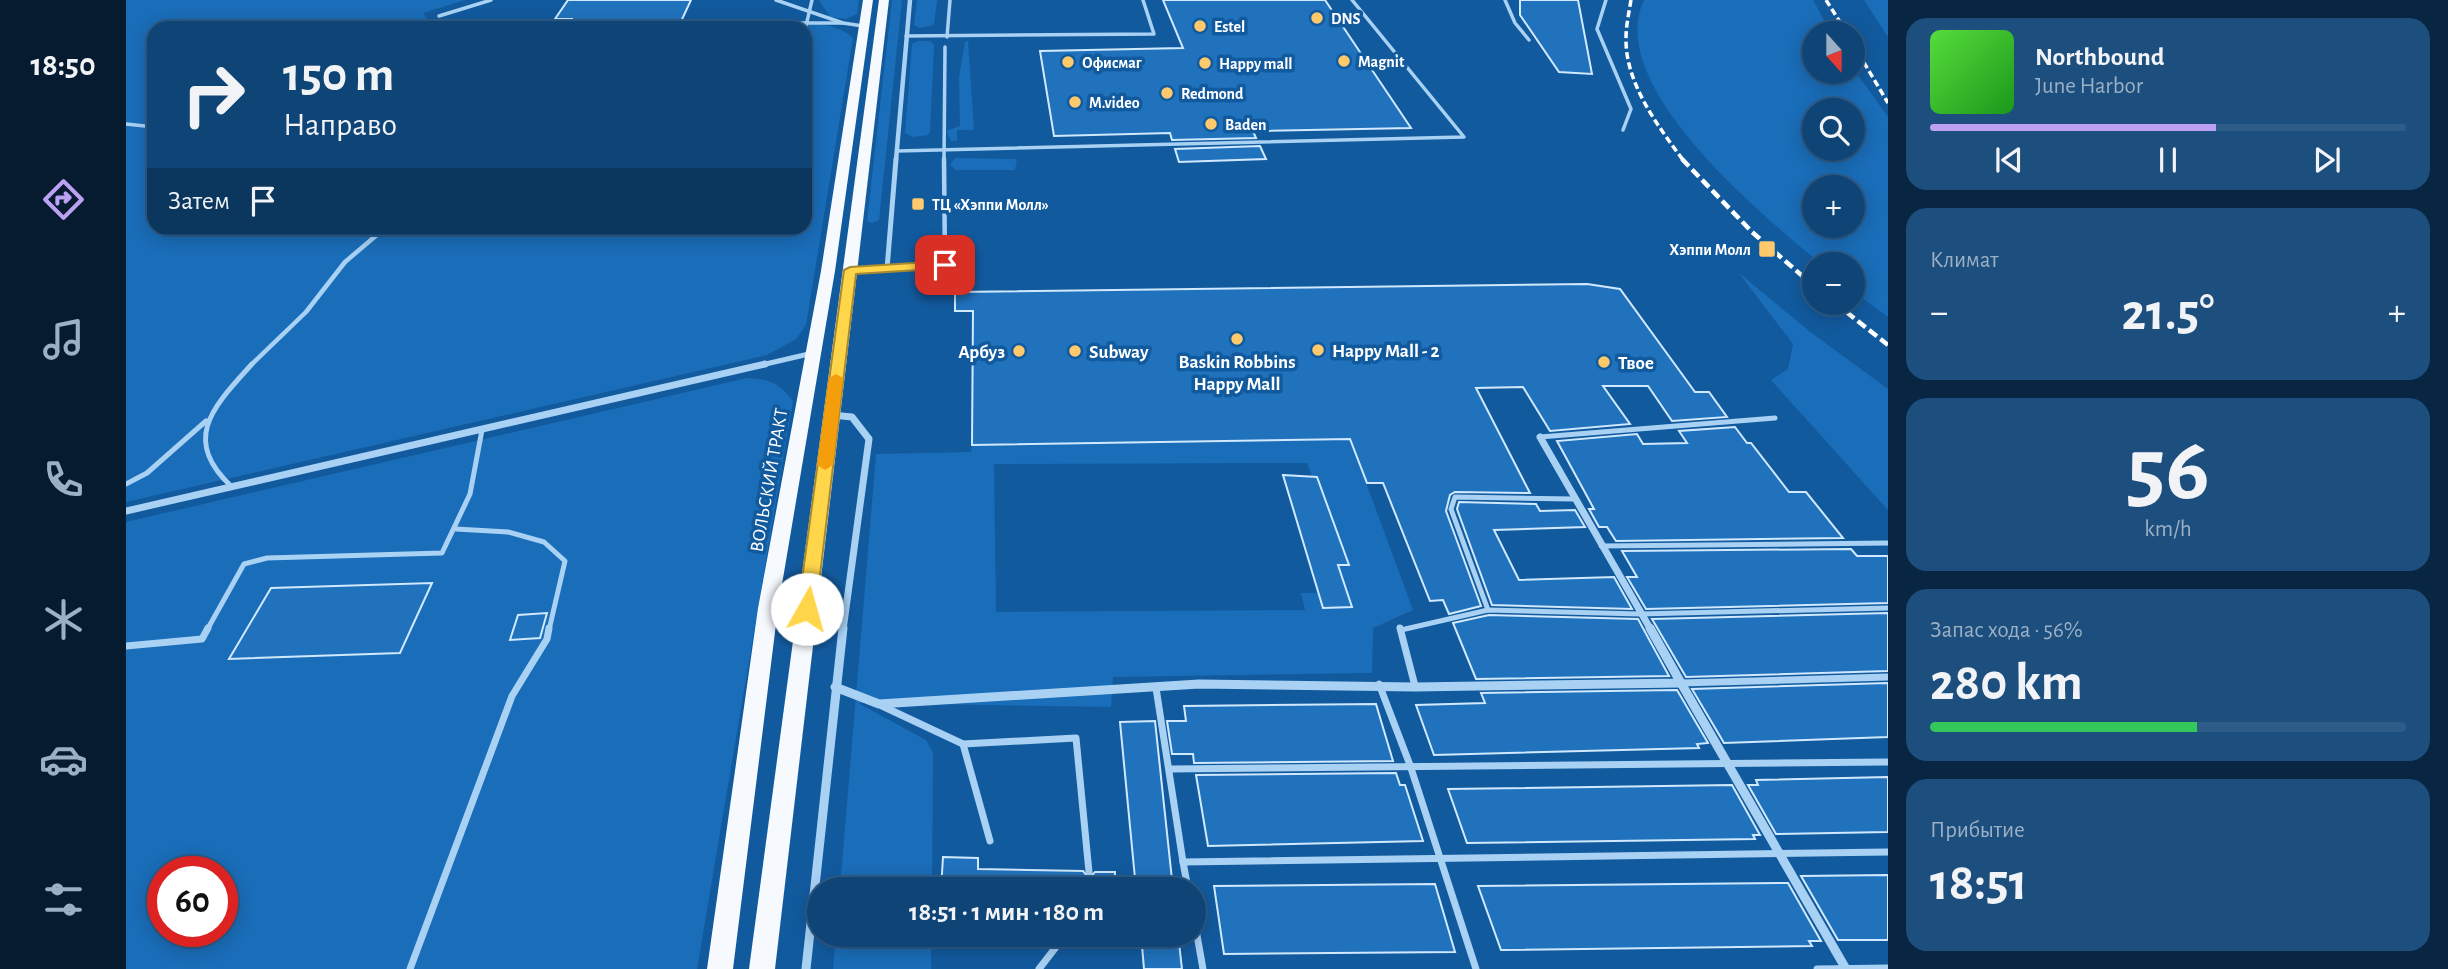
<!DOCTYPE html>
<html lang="ru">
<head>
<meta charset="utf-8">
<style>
	body { margin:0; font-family:"Alegreya Sans",sans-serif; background:#1c4e7e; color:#f1f3f6; height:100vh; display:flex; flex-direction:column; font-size:26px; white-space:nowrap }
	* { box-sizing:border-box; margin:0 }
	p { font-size:23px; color:#9bb0c5 }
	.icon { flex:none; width:38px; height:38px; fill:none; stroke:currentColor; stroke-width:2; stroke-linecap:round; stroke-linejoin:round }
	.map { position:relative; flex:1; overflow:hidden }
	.side { display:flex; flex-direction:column; gap:18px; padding:18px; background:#082541; width:560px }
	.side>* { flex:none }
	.top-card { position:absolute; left:21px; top:21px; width:665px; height:214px; border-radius:21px; box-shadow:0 4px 18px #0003,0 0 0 2px #2e5c88; background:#0e4476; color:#f1f3f6; overflow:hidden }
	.needle { width:46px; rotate:159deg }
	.buttons { position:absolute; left:1676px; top:21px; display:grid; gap:14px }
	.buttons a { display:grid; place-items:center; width:63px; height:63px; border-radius:50%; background:#0e4476; box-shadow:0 4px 18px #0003,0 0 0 2px #2e5c88; font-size:35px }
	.speed { position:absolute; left:21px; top:856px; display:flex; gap:14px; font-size:35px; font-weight:700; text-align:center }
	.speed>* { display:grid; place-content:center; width:91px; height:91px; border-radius:50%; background:#0e4476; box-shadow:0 4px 18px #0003,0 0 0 2px #2e5c88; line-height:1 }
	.speed .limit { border:10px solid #d22; background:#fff; color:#111 }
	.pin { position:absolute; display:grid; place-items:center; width:60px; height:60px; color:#fff; margin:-30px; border-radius:14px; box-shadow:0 4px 10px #0006 }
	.me { position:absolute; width:77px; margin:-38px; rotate:7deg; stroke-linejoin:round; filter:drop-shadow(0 0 5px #0008) }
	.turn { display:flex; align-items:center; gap:24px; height:147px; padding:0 21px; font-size:32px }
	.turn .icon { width:91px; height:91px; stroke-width:2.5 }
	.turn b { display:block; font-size:49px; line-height:60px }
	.then { display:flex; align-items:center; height:66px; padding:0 21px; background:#0003; gap:14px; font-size:26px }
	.big { font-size:52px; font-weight:600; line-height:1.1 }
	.side .tile { flex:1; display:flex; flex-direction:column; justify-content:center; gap:10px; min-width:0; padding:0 24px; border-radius:21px; background:#1c4e7e }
	.side .dial { align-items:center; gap:0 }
	.dial b { font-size:91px; line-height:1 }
	.song { display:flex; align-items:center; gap:21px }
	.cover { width:84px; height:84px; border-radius:10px; background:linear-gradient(135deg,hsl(110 70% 55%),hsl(120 70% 35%)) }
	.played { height:7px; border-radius:4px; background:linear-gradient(90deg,#bca0f2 60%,#2e5c88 60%) }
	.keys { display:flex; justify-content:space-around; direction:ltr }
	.heat { display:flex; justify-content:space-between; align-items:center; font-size:38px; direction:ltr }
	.charge { height:10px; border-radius:5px; background:linear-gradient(90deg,#34c759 56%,#2e5c88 0) }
	.trip { position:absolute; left:681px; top:877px; width:399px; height:70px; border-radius:35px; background:#0e4476; box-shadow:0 4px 18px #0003,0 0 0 2px #2e5c88; font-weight:600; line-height:70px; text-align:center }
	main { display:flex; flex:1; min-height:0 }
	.tabs { display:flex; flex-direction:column; width:126px; justify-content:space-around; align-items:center; background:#061b2f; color:#9bb0c5 }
	.tabs .icon { width:49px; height:49px }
	.tabs .selected { color:#bca0f2 }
	.tabs b { font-size:32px; color:#f1f3f6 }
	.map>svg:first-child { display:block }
</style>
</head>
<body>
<main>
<nav class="tabs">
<b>18:50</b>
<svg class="icon selected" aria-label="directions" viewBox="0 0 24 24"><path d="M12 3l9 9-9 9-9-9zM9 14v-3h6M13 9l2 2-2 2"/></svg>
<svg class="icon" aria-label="music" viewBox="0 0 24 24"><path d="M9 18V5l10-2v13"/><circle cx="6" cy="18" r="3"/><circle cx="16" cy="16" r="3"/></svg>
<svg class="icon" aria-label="phone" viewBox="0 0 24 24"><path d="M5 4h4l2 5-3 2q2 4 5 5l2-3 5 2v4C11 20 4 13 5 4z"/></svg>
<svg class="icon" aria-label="climate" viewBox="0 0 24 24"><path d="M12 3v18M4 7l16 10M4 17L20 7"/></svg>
<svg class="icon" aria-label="car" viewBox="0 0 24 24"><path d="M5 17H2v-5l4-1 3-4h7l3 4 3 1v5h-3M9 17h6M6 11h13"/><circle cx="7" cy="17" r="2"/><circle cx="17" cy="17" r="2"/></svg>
<svg class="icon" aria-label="filters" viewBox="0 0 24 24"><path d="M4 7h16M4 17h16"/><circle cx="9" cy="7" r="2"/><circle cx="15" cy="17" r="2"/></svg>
</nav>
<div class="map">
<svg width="1762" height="969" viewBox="0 0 1762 969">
	<rect width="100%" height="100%" fill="#125a9e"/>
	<g fill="#1a6db8" fill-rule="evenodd">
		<path d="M0 0H339L297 13 308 28H28V228H679V28H634C660 20 707 19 727 38L680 325 670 339 641 355 0 502Z"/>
		<polygon points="693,0 733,0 731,14 720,19 704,17"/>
		<polygon points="766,0 776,0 753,220 746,223 741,221"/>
		<polygon points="791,0 811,0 808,25 794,28 788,25"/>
		<path d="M1518 0H1687L1705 33H1689V72H1727V68L1762 117V317L1727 291V264H1695C1638 216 1477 86 1518 0ZM1689 110H1727V149H1689ZM1727 187V226H1689V187Z"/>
		<polygon points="1738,0 1762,0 1762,37"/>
		<polygon points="792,41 804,41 808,45 804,132 802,135 787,137 779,133 786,44"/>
		<polygon points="842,41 848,130 831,130 831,141 825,141 820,131 834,126 833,77 839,42"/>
		<polygon points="829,158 891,159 889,170 830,170 824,165"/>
		<polygon points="1613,273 1683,331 1762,389 1762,510 1645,380 1662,369 1667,344"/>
		<path d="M621 378C644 379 653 383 667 401L571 969H0V522ZM37 872H96V931H37Z"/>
		<path d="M1224 439 1287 610 1247 628 1246 673 987 677 985 707 732 703 800 740 807 753 806 889H714L750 454 845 452 846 445ZM1181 463 1186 476H1191L1222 564 1212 565 1193 593H1175L1179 610 870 612 868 464Z"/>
		<polygon points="710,935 805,935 805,969 707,969"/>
	</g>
	<g fill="#2072bd" stroke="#d1e9fe" stroke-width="2">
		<polygon points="442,0 565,0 552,28 446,28 446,19 429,19"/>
		<polygon points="1037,0 1199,0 1285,128 1127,131 1130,138 1046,140 1044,133 928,136 914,51 1057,48"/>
		<polygon points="1394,0 1452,0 1466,74 1433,72 1394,15"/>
		<polygon points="1134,146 1140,159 1053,162 1049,149"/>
		<polygon points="1461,284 1494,289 1569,392 1583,392 1601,417 1546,421 1522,386 1477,386 1504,424 1424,431 1397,387 1350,388 1404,493 1329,492 1324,495 1320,511 1355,606 1323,614 1317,600 1304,601 1257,483 1241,483 1224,439 846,445 847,311 829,311 829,292"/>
		<polygon points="1609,427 1621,443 1625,443 1663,492 1680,492 1717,538 1490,541 1481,527 1473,527 1463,509 1468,509 1431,441 1511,434 1517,444 1561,443 1553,431"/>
		<polygon points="1157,475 1191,477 1223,565 1212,565 1226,607 1197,608"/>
		<polygon points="1333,502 1410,504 1414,511 1449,510 1459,527 1368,530 1393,580 1488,577 1506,609 1366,605 1331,509"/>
		<polygon points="1725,549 1731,556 1762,556 1762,603 1520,609 1501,577 1511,577 1496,551"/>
		<polygon points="306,583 274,653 103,659 145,588"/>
		<polygon points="421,613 414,638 384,640 392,615"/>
		<polygon points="1762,613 1762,671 1560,677 1526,619"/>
		<polygon points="1363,615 1512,619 1543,676 1350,679 1327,623"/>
		<polygon points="1762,683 1762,737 1598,743 1566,689"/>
		<polygon points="1551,690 1582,743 1571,744 1573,748 1308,755 1290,705 1359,703 1355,693"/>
		<polygon points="1250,704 1267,761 1068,763 1067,754 1046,754 1041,721 1060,721 1058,706"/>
		<polygon points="1029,721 1047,889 1010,889 994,722"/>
		<polygon points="1270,773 1274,785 1279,785 1297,841 1082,846 1070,775"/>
		<polygon points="1762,777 1762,832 1650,834 1622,785 1632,785 1630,780"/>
		<polygon points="1606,785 1634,835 1627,835 1629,839 1341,843 1322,789"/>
		<polygon points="817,857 852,858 852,869 957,871 963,878 969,872 989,872 989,889 815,889"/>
		<polygon points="1762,875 1762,940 1712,940 1675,876"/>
		<polygon points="1662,883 1695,941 1683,941 1686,946 1375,950 1352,886"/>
		<polygon points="1309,884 1329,952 1098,954 1088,886"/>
		<polygon points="1015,934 1052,934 1056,969 1018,969"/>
	</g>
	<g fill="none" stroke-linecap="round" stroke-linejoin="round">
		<g stroke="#a8d1f4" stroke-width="3.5">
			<polyline points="650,0 717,23 737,26"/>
			<polyline points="1379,0 1389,23 1403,40"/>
			<polyline points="1480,0 1471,29 1505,109 1497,130"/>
			<polyline points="313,16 365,0"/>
			<polyline points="625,28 639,23 717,23"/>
			<polyline points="679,30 686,0"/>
			<polyline points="780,36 1028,34 1017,0"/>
			<polyline points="821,37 824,0"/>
			<polyline points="0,124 28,127"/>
			<polyline points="771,151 1338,137 1226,0"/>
			<polyline points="818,160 819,47"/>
		</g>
		<g stroke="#a8d1f4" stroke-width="4.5">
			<polyline points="761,269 819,265 818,159"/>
			<polyline points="124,366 180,312 219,262 259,228"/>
		</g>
		<g stroke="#a8d1f4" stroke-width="5">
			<polyline points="1414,437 1649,418"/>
			<polyline points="0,484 21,473 80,421"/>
			<path d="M106 487C54 439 88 406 126 364"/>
			<polyline points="330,529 382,532 418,542 439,561 423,630"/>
			<polyline points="1475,546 1762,543"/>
			<polyline points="1362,610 1325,509 1329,497 1447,499"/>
			<polyline points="81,630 118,564 141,558 316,553 344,494 356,430"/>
			<polyline points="1275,630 1362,610 1514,614 1762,608"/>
		</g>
		<g stroke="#a8d1f4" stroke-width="7">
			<polyline points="1274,628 1289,686"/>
			<polyline points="0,646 76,639 82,628"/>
			<polyline points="1555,683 1762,677"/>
			<polyline points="1253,684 1284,765 1350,969"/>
			<polyline points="1030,688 1057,862"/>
			<polyline points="756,706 837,744 950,738 963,872"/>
			<polyline points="837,744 864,841"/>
			<polyline points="1045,769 1762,762"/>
			<polyline points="1062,889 1057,862 1762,852"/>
			<polyline points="1068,918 1077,969"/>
			<polyline points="284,969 386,696 421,639 423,628"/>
			<polyline points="913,969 940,934"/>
			<polyline points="1691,969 1762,968"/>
		</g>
		<polyline stroke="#a8d1f4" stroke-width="4.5" points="770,160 784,0"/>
		<g stroke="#a8d1f4" stroke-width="5">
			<polyline points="724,270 761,269 770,159"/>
			<polyline points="631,366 687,353"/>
		</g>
		<g stroke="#a8d1f4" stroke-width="7">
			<polyline points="706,415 726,417 743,439 717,630"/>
			<polyline points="1414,437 1525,630"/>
			<polyline points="0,511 639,364"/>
		</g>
		<g stroke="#a8d1f4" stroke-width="9">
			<polyline points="1555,683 1720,969"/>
			<polyline points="709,687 753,704 1073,684 1289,687 1555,683 1524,628"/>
			<polyline points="680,969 717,628"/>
		</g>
		<g fill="#f6faff" fill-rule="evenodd">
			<polygon points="737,0 747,0 709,271 652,608 607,969 581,969 632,608 695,271"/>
			<polygon points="753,0 763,0 649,969 623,969"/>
		</g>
		<g stroke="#fff" stroke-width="3.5" stroke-dasharray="7 3.5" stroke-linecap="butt">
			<path d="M1505 0C1503 12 1500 26 1500 38 1499 83 1532 126 1557 160"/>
			<polyline points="1700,0 1721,33"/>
			<polyline points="1727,44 1762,103"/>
		</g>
		<g stroke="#fff" stroke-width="4.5" stroke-dasharray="10 4.5" stroke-linecap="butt">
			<polyline points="1556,159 1626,232 1689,287"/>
			<polyline points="1709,303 1762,345"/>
		</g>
	</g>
	<polygon fill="#ffd54a" stroke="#a68a30" stroke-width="2" points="819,261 824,262 824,268 730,274 690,609 681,616 675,614 672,609 718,270 724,267"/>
	<polygon fill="#f59e0b" points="710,374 717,378 707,465 699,470 691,465 703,378"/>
	<g fill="#ffc96c" stroke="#125a9e" stroke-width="2.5">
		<circle cx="1191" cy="18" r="7"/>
		<circle cx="1074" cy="26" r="7"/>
		<circle cx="1218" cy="61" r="7"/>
		<circle cx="942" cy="62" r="7"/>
		<circle cx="1079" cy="63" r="7"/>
		<circle cx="1041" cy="93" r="7"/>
		<circle cx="949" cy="102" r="7"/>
		<circle cx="1085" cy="124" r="7"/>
		<rect x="785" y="197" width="14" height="14" rx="3.5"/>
		<rect x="1632" y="240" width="18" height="18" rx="3.5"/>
		<circle cx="1111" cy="339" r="7"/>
		<circle cx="1192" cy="350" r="7"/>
		<circle cx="893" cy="351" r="7"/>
		<circle cx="949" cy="351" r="7"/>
		<circle cx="1478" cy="362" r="7"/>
	</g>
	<g text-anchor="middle" stroke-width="7" stroke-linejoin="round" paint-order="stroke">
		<g font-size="16" font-weight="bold" fill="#fff" stroke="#125a9e" text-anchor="start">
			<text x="1205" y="24">DNS</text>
			<text x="1088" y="32">Estel</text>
			<text x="1232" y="67">Magnit</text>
			<text x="956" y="68">Офисмаг</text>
			<text x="1093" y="69">Happy mall</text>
			<text x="1055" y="99">Redmond</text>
			<text x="963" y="108">M.video</text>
			<text x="1099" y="130">Baden</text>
			<text x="806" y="210">ТЦ «Хэппи Молл»</text>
			<text x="1625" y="255" text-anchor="end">Хэппи Молл</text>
		</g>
		<g font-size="19" font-weight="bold" fill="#fff" stroke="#125a9e" text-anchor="start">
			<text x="1206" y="357">Happy Mall - 2</text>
			<text x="879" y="358" text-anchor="end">Арбуз</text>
			<text x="963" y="358">Subway</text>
			<text x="1111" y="368" text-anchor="middle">Baskin Robbins<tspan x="1111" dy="22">Happy Mall</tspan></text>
			<text x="1492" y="369">Твое</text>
		</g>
		<g font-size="19" fill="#fff" stroke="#125a9e">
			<text transform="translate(642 480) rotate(-80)" y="7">ВОЛЬСКИЙ ТРАКТ</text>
		</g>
	</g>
</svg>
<div class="buttons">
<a><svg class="needle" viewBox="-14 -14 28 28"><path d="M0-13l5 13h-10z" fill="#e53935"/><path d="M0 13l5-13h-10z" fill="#9bb0c5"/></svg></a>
<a><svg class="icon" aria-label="search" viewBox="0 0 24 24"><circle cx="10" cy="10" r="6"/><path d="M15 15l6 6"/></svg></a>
<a>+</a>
<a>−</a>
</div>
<div class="speed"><div class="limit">60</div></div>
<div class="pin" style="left:819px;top:265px;background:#d93025"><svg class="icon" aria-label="arrive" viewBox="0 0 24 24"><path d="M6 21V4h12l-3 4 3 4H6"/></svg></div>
<svg class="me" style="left:681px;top:609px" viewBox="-20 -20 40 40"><circle r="19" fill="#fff"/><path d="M0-13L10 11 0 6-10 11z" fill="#ffd54a"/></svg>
<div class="trip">18:51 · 1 мин · 180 m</div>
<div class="top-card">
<div class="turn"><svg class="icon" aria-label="right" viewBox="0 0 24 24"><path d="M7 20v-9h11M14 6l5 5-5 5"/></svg><div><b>150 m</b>Направо</div></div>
<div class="then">Затем<svg class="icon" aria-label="arrive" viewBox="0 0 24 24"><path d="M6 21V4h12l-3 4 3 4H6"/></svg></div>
</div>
</div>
<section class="side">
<div class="tile">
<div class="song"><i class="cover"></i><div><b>Northbound</b><p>June Harbor</p></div></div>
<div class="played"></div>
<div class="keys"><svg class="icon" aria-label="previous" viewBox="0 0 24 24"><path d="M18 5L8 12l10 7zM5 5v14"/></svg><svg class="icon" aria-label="pause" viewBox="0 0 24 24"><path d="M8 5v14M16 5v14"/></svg><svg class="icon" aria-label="next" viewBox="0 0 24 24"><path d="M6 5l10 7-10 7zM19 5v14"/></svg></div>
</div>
<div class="tile"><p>Климат</p>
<div class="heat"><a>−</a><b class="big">21.5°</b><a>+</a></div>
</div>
<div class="tile dial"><b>56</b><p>km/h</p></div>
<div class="tile"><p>Запас хода · 56%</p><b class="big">280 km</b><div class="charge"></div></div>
<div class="tile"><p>Прибытие</p><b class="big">18:51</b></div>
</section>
</main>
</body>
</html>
